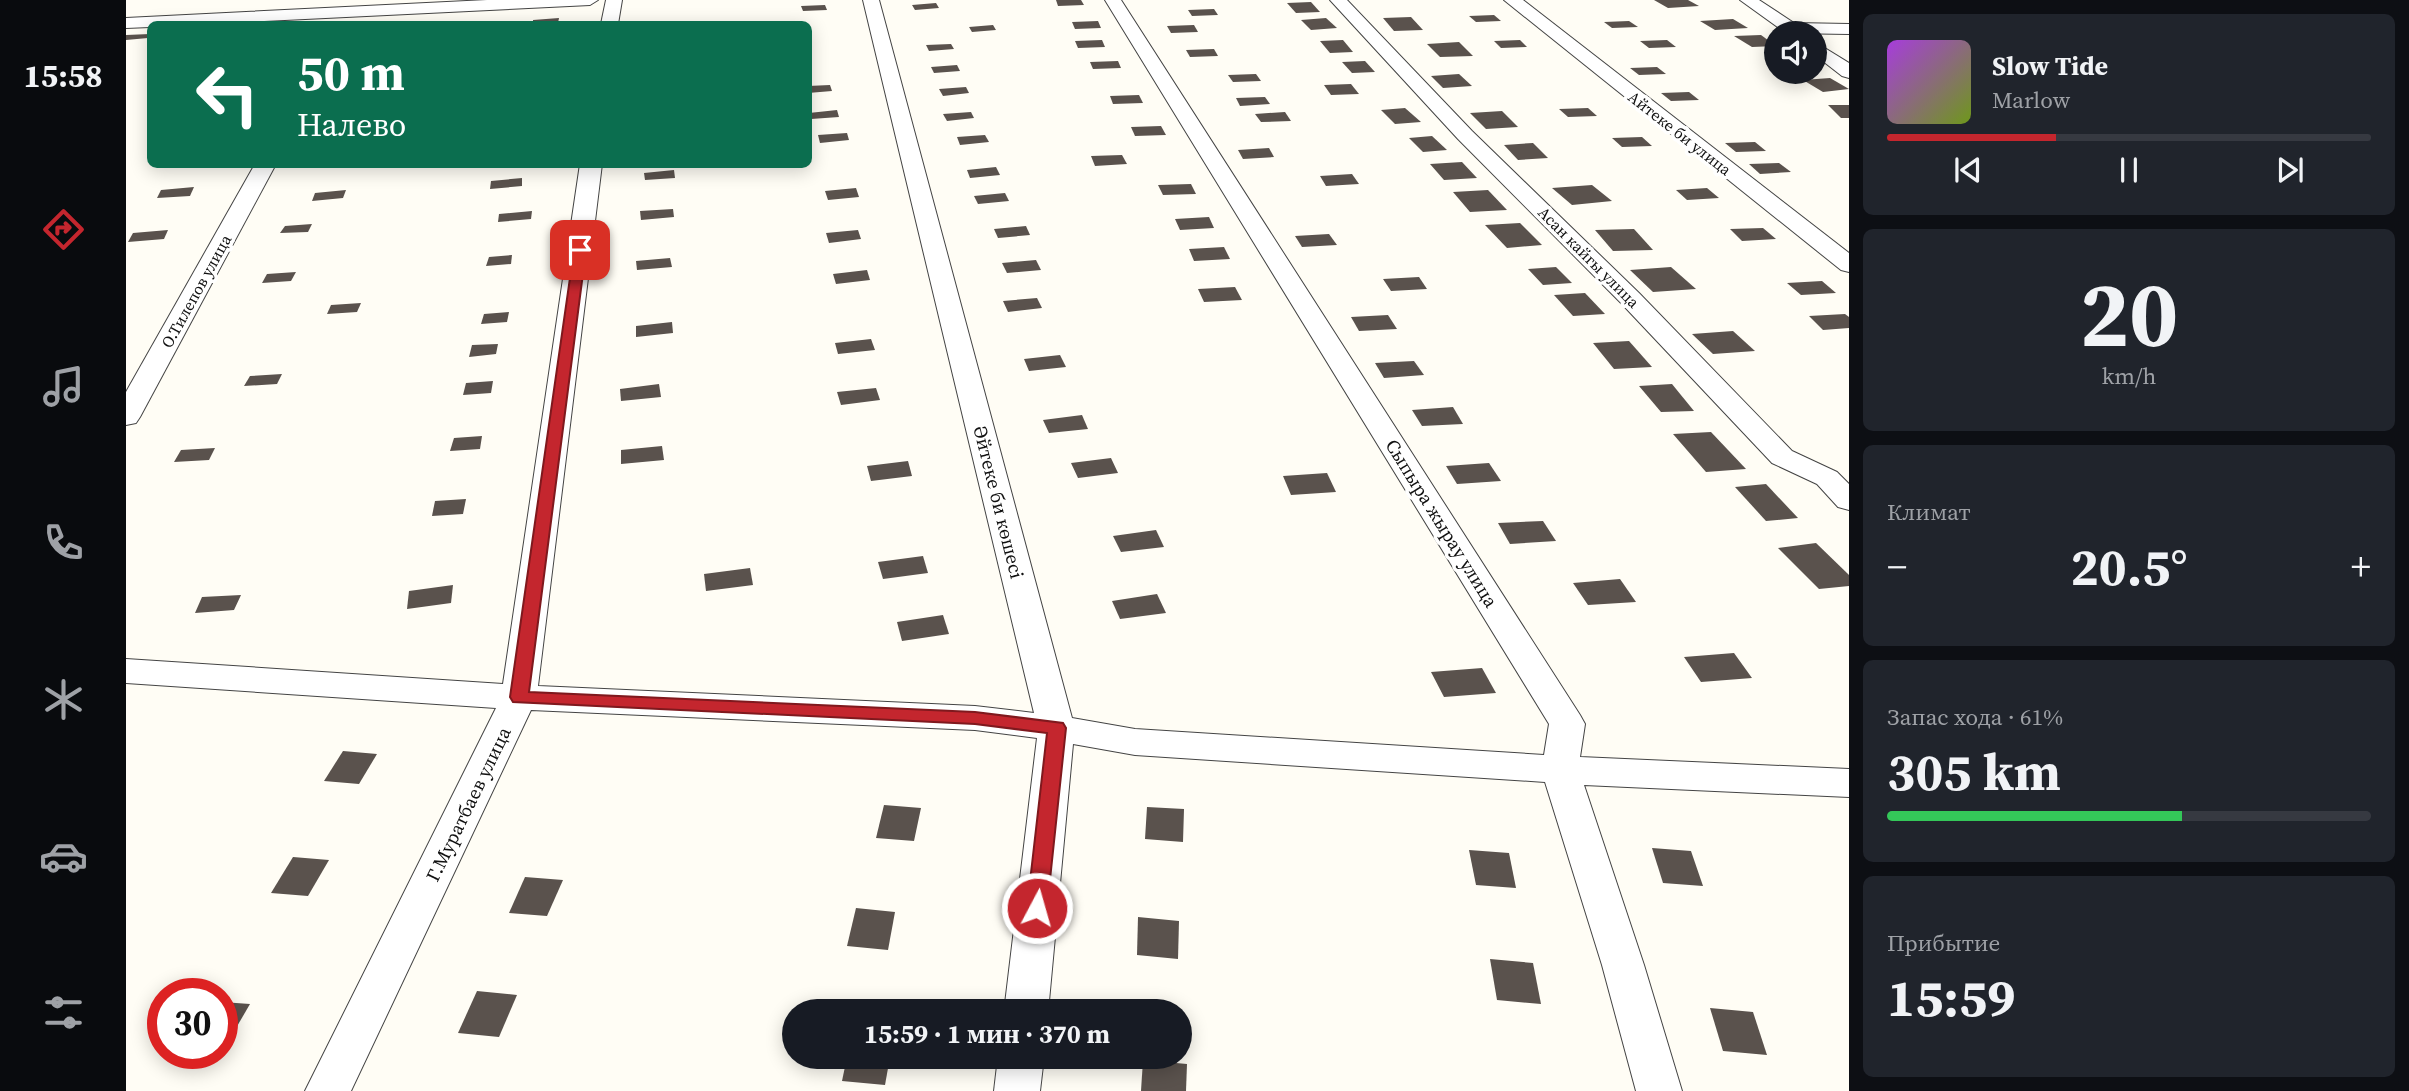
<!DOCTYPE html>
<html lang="ru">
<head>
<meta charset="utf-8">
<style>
	body { margin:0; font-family:"Source Serif 4",serif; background:#20242c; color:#f1f3f6; height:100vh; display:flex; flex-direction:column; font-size:26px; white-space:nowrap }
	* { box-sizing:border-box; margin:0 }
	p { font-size:23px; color:#9ea1a6 }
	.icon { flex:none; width:38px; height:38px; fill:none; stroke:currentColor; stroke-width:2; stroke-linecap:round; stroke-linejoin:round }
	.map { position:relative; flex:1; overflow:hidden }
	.side { display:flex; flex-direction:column; gap:14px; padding:14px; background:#0d0f14; width:560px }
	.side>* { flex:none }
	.hud { position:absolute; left:21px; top:21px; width:665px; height:147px; border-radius:10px; box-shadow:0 4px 18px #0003; background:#0b6e4f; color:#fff; overflow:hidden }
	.tools { position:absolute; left:1638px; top:21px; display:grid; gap:14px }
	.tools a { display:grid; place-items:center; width:63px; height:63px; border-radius:50%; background:#171b24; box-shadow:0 4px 18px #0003; font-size:35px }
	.speed { position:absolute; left:21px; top:978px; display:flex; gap:14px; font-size:35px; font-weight:700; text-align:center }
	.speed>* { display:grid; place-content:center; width:91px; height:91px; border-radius:50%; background:#171b24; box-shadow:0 4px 18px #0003; line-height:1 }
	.speed .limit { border:10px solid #d22; background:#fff; color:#111 }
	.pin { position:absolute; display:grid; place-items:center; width:60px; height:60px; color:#fff; margin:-30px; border-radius:14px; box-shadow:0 4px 10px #0006 }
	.me { position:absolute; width:77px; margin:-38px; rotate:6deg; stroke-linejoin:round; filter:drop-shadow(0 0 5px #0008) }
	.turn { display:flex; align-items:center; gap:24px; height:147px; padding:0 35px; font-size:32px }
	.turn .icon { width:91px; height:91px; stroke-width:2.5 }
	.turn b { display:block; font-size:49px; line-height:60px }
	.big { font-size:52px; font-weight:700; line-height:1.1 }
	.side .card { flex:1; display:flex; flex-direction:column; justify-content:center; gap:10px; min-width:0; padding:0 24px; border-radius:10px; background:#20242c }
	.side .dial { align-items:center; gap:0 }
	.dial b { font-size:91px; line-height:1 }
	.song { display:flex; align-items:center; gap:21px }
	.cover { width:84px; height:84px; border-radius:10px; background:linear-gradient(135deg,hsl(280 70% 55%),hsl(80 70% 35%)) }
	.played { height:7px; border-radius:4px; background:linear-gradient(90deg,#c4262e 35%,#363941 35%) }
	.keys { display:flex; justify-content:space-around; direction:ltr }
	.heat { display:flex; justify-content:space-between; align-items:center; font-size:38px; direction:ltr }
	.charge { height:10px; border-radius:5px; background:linear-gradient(90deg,#34c759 61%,#363941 0) }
	.trip { position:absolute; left:656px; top:999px; width:410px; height:70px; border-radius:35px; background:#171b24; box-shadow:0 4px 18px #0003; font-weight:700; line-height:70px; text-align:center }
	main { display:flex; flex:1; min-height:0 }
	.tabs { display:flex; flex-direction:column; width:126px; justify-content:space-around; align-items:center; background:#090b0e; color:#9ea1a6 }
	.tabs .icon { width:49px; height:49px }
	.tabs .selected { color:#c4262e }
	.tabs b { font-size:32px; color:#f1f3f6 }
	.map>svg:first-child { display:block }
</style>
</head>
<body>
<main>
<nav class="tabs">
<b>15:58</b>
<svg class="icon selected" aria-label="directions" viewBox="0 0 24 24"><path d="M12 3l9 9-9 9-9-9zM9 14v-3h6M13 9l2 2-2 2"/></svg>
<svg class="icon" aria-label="music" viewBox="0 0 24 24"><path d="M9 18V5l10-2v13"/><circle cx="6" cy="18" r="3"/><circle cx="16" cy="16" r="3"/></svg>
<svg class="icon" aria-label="phone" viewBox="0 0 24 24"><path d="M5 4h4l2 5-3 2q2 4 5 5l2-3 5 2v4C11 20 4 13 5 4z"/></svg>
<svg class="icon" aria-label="climate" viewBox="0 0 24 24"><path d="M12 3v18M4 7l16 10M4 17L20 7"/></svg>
<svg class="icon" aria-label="car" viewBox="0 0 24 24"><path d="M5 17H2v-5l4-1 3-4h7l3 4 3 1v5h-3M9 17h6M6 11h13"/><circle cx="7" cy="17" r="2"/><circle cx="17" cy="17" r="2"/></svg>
<svg class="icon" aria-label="filters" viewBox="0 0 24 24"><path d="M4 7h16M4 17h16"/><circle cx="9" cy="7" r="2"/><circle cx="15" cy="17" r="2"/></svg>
</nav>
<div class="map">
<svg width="1723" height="1091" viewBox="0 0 1723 1091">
	<rect width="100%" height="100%" fill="#fffdf5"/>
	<g fill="#5a524d">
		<polygon points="930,0 955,0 958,5 932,6"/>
		<polygon points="1528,0 1562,0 1573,6 1542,8"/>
		<polygon points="1185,2 1194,12 1170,13 1161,3"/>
		<polygon points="810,3 813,8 789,10 786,5"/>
		<polygon points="699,5 701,10 677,11 675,6"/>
		<polygon points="1088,9 1092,15 1066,16 1062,10"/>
		<polygon points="1368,15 1375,21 1350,22 1343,16"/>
		<polygon points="1285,17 1297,30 1268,31 1257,18"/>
		<polygon points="433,18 432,23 407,24 407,20"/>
		<polygon points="1200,18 1211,28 1185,30 1175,20"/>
		<polygon points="1607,19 1622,28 1589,30 1574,21"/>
		<polygon points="972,21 975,28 949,29 946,22"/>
		<polygon points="1503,21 1512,27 1486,28 1478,22"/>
		<polygon points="867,25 870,30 846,32 843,27"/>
		<polygon points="1068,25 1072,32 1045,33 1041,26"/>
		<polygon points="24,34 22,38 0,40 0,35"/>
		<polygon points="1635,35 1650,46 1626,47 1608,36"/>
		<polygon points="976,40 979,47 952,48 949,41"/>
		<polygon points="1217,40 1227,52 1204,53 1194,41"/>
		<polygon points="1394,40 1401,47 1375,48 1368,41"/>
		<polygon points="1541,40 1550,47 1523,48 1514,41"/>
		<polygon points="1333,42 1347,56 1314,57 1301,44"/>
		<polygon points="825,44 828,49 803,51 800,45"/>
		<polygon points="1088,49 1092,56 1064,57 1060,50"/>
		<polygon points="992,61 995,68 967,69 964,62"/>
		<polygon points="1239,61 1249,72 1226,73 1216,62"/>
		<polygon points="831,65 834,71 808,73 805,67"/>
		<polygon points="1531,67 1540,74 1513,75 1504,68"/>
		<polygon points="1130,74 1135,81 1107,82 1102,75"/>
		<polygon points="1333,74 1346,86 1317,88 1305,76"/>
		<polygon points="1704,78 1723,89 1697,92 1677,80"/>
		<polygon points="1225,84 1233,94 1205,95 1198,85"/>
		<polygon points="704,85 706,91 682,93 682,86"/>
		<polygon points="840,87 843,93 817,96 813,89"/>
		<polygon points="1563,92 1573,100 1545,101 1535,93"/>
		<polygon points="1013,95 1017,103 987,104 984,96"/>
		<polygon points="1139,97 1144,104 1114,106 1110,98"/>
		<polygon points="1702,105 1723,105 1723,118 1715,118"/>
		<polygon points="1279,108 1295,122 1269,124 1255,110"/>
		<polygon points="1462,108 1471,116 1442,117 1433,109"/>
		<polygon points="711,110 713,117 685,119 683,113"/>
		<polygon points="1376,111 1392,127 1360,129 1344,113"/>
		<polygon points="845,112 848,118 821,121 817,114"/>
		<polygon points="1159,112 1165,121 1135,122 1129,114"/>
		<polygon points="1035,126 1040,135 1009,136 1005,127"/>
		<polygon points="721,133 723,140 694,143 692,135"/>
		<polygon points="859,135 863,142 834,145 831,137"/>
		<polygon points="1306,136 1321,150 1297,152 1283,138"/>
		<polygon points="1516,137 1526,146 1496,147 1486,138"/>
		<polygon points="1629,142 1640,151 1610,152 1599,143"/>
		<polygon points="1407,143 1422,158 1392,160 1378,145"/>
		<polygon points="1143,148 1148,157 1117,159 1112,150"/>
		<polygon points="996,155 1001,164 969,166 965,156"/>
		<polygon points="1336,162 1351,178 1318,180 1304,164"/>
		<polygon points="1653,163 1665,172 1634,174 1623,164"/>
		<polygon points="870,167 874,175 844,178 841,170"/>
		<polygon points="548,170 549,178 519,180 518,173"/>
		<polygon points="1226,174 1233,184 1200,186 1194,176"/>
		<polygon points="396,178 396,186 364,189 365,181"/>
		<polygon points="1065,184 1070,194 1037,195 1032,185"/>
		<polygon points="1466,185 1486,201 1446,205 1426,188"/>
		<polygon points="68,187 64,196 31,198 35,190"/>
		<polygon points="730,188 733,197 702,200 699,191"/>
		<polygon points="1581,188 1593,198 1561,200 1550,190"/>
		<polygon points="220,190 217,198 186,201 189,193"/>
		<polygon points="1362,190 1381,210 1344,212 1327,192"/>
		<polygon points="879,193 883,201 852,204 848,196"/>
		<polygon points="547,209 548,217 515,220 514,211"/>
		<polygon points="406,211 405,219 372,222 373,214"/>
		<polygon points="1083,217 1088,228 1054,230 1049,219"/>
		<polygon points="1394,223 1416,245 1381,248 1359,225"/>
		<polygon points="186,224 182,232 154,233 159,226"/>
		<polygon points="900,226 904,235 872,238 868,229"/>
		<polygon points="1637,228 1650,239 1616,241 1604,229"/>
		<polygon points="1508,229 1527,250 1487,251 1469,230"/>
		<polygon points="42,230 38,239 2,242 7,233"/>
		<polygon points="732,230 735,239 703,243 700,233"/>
		<polygon points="1203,234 1211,245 1176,247 1169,236"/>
		<polygon points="1098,247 1104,259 1068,261 1063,249"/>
		<polygon points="386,255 385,264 360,266 363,257"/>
		<polygon points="544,258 546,267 511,270 510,261"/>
		<polygon points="910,260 915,270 881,273 876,263"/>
		<polygon points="1430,267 1446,283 1417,285 1402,269"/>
		<polygon points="1545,267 1570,289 1527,292 1504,270"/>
		<polygon points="741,270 744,280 710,284 707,274"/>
		<polygon points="170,272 165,281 136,283 141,274"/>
		<polygon points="1293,277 1301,289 1265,291 1257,279"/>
		<polygon points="1696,281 1710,293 1675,295 1661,283"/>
		<polygon points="1109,287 1116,300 1078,302 1072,289"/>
		<polygon points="1459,293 1479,314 1447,316 1428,295"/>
		<polygon points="911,298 916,308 882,312 877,301"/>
		<polygon points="235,303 231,312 201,314 205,305"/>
		<polygon points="383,312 381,322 355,324 358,314"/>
		<polygon points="1719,314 1723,317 1723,328 1697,330 1683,316"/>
		<polygon points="1262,315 1271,329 1233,331 1225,317"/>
		<polygon points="546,322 547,333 510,337 510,326"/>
		<polygon points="1607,331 1629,351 1587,354 1566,334"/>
		<polygon points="745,339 749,350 712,354 709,343"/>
		<polygon points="1503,341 1526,367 1488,369 1467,343"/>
		<polygon points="372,344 370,354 343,357 346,345"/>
		<polygon points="934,355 940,367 903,371 898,359"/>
		<polygon points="1288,361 1298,375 1258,378 1249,363"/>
		<polygon points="156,374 151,384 118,386 124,376"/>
		<polygon points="367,381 365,393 337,395 340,383"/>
		<polygon points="533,384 535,397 495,401 494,389"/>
		<polygon points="1546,384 1568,411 1535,412 1513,386"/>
		<polygon points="750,388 754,400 715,405 711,392"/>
		<polygon points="1327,407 1337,424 1296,426 1286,410"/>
		<polygon points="956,415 962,429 923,433 917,420"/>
		<polygon points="1585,432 1620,469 1580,472 1547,434"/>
		<polygon points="356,436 354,449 324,451 328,438"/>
		<polygon points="536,446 538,460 495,464 495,450"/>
		<polygon points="89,448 83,460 48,462 55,450"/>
		<polygon points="985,458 992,473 952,478 945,463"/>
		<polygon points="782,461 786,476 745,481 741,466"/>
		<polygon points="1363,463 1375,481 1331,484 1320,466"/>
		<polygon points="1201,473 1210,492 1165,495 1157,476"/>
		<polygon points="1640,484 1672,518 1640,521 1609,487"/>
		<polygon points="340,499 337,514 306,516 309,501"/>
		<polygon points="1417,521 1430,541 1384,544 1372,523"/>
		<polygon points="1030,530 1038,547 995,552 987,536"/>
		<polygon points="1690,543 1723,575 1723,586 1693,589 1652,548"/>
		<polygon points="797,556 802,573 757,579 752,562"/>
		<polygon points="624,568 627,585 580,591 578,574"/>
		<polygon points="1494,579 1510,602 1462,605 1447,583"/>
		<polygon points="327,585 325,603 281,609 283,591"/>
		<polygon points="1031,594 1040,613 994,619 986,601"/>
		<polygon points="115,595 108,610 69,613 76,597"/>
		<polygon points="817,615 823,634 776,641 771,622"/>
		<polygon points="1608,653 1626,678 1575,682 1558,657"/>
		<polygon points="1356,668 1370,693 1318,697 1305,672"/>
		<polygon points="217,751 251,754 233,784 198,781"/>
		<polygon points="758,805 795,808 788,841 750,838"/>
		<polygon points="1021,807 1058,809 1057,842 1019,839"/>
		<polygon points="1526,848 1565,851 1577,886 1537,883"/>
		<polygon points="1343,850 1383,853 1390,888 1350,885"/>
		<polygon points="167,857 203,860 182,896 145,893"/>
		<polygon points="399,877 437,880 421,916 383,913"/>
		<polygon points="730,908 769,912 762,950 721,946"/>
		<polygon points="1012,917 1053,921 1052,959 1011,955"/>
		<polygon points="1364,959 1407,963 1415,1004 1371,1000"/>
		<polygon points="351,991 391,995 373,1037 332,1033"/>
		<polygon points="96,1002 124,1004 99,1047 96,1047"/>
		<polygon points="1584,1008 1627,1012 1641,1055 1597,1051"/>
		<polygon points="721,1057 764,1057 759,1085 716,1081"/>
		<polygon points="1017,1060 1061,1064 1060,1091 1015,1091"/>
	</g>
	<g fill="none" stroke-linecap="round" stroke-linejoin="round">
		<g stroke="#444" stroke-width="2">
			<g id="street">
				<polygon points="361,0 472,0 464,5 75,24 24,24 24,27 0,28 0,18"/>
				<polygon points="480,0 496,0 492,24 475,24"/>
				<polygon points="737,0 753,0 946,718 1009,729 1418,755 1423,724 979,0 995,0 1454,715 1459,724 1454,757 1723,769 1723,797 1458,785 1518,965 1556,1091 1510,1091 1476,965 1419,782 1009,755 947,744 922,1012 878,1012 911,738 849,730 405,710 225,1091 179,1091 370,708 0,683 0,659 377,684 454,164 476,164 412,686 849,706 908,713"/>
				<polygon points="1204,0 1221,0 1346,131 1513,293 1666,451 1711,472 1723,484 1723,510 1712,507 1691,484 1646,463 1495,303 1332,139"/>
				<polygon points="1378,0 1397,0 1723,253 1723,272 1715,270"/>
				<polygon points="1614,0 1633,0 1668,23 1723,24 1723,34 1660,33"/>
				<polygon points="1689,42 1723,63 1723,78 1716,76 1689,55"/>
				<polygon points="129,164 150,164 14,417 10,423 0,425 0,392"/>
				<polygon points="872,1057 918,1057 914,1091 868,1091"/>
			</g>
		</g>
		<use href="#street" fill="#fff" fill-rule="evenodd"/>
	</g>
	<polygon fill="#c4262e" stroke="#7f191e" stroke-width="2" points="454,246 460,250 403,692 849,712 937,723 940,728 921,908 918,914 911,917 904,914 901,908 921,733 849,724 387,702 384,697 448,250"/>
	<g text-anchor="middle" stroke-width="7" stroke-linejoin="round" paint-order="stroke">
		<g font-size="16" fill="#111" stroke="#fff">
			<text transform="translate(1554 133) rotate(38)" y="6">Айтеке би улица</text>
			<text transform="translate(1463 257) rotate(45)" y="6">Асан кайгы улица</text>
			<text transform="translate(70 291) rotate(-61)" y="6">О.Тилепов улица</text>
		</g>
		<g font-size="19" fill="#111" stroke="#fff">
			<text transform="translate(873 502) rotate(76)" y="7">Әйтеке би көшесі</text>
			<text transform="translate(1316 523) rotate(58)" y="7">Сыпыра жырау улица</text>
			<text transform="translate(342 804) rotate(-64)" y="7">Г.Муратбаев улица</text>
		</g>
	</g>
</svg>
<div class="tools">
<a><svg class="icon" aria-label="sound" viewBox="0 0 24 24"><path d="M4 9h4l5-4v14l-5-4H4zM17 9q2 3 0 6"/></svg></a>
</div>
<div class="speed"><div class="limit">30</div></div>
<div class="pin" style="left:454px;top:250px;background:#d93025"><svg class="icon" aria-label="arrive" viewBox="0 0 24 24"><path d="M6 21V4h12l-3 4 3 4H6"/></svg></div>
<svg class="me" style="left:911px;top:908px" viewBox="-20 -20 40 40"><circle r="17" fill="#c4262e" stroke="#fff" stroke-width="3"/><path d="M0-11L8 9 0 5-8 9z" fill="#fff"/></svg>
<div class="trip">15:59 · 1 мин · 370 m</div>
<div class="hud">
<div class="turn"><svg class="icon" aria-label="left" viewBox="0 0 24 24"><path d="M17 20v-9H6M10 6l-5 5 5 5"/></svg><div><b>50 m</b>Налево</div></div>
</div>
</div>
<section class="side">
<div class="card">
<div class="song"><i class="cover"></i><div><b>Slow Tide</b><p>Marlow</p></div></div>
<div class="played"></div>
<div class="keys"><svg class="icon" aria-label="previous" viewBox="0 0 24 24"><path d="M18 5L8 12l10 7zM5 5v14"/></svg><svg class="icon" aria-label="pause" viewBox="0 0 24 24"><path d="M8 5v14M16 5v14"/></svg><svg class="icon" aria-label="next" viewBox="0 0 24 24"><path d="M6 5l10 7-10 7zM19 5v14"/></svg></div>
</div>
<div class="card dial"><b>20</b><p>km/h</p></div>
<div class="card"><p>Климат</p>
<div class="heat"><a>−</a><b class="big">20.5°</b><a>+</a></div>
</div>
<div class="card"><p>Запас хода · 61%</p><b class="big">305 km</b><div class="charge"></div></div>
<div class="card"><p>Прибытие</p><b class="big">15:59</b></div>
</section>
</main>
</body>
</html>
